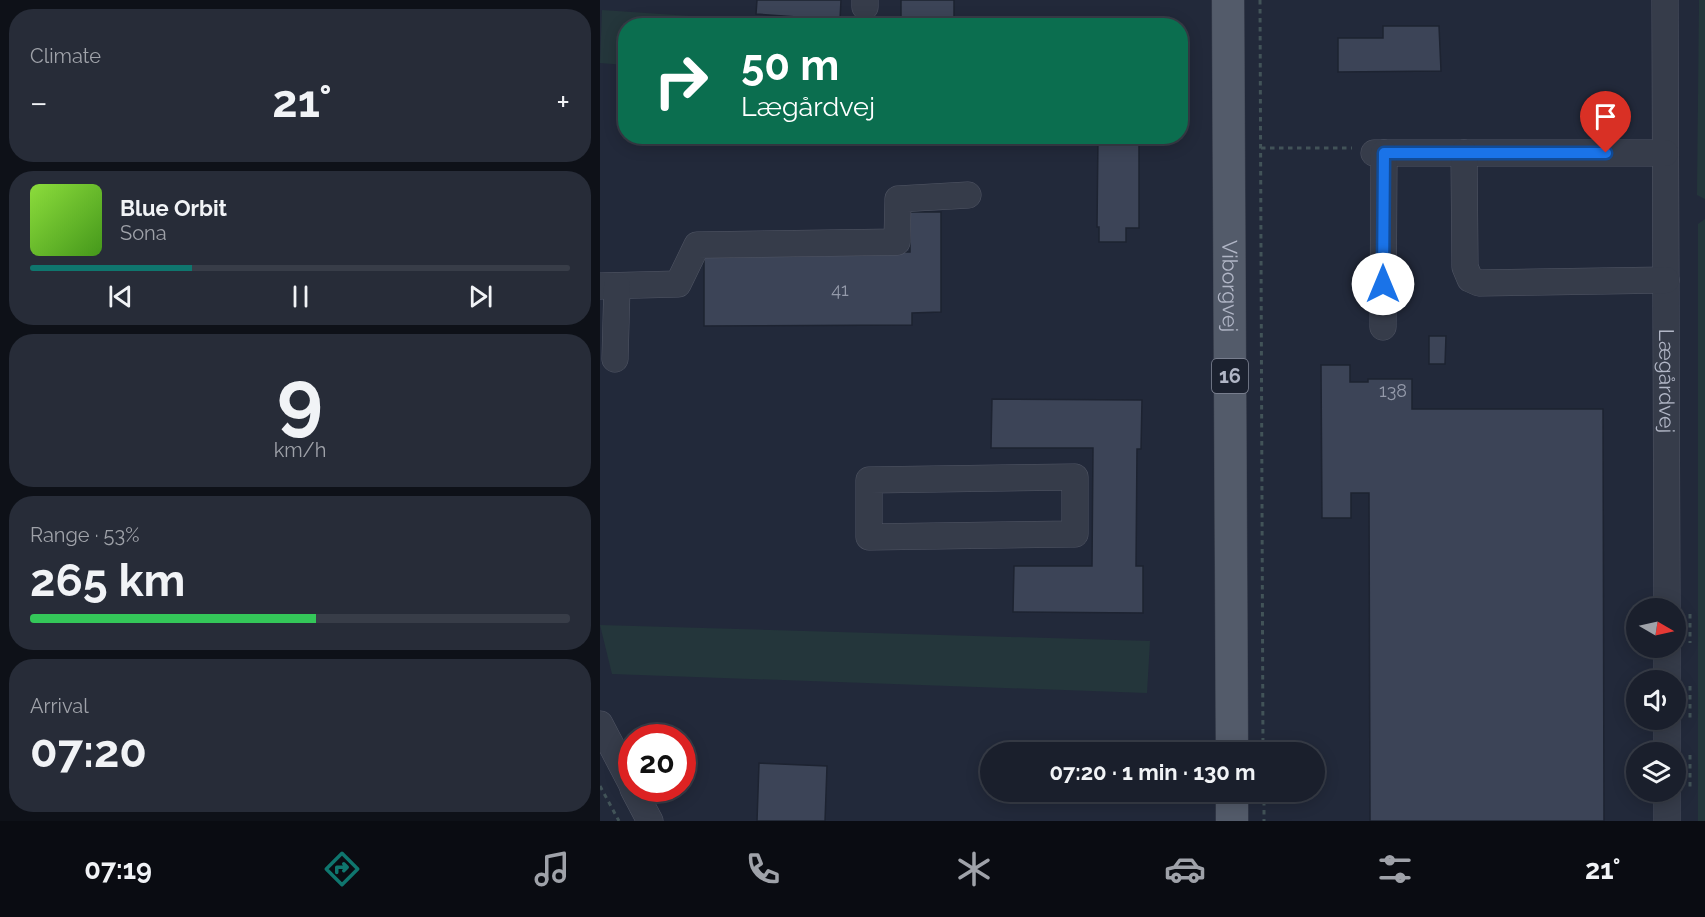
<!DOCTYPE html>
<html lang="en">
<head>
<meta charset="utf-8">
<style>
	body { margin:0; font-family:Raleway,sans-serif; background:#272c38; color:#f1f3f6; height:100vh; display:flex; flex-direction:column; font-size:22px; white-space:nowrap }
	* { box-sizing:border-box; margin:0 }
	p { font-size:20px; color:#9fa2a9 }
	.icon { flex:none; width:33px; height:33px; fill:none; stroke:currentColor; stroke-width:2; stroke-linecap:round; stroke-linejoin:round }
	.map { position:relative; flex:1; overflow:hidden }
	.sheet { display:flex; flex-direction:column; gap:9px; padding:9px; background:#0e1118; width:600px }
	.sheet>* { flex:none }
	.banner { position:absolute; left:18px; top:18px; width:570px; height:126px; border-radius:24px; box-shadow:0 3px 15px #0003,0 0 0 2px #383d48; background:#0b6e4f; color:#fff; overflow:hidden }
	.needle { width:39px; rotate:99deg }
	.tools { position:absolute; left:1026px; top:598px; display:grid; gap:12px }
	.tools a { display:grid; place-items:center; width:60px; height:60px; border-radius:50%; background:#1a1f2c; box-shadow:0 3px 15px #0003,0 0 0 2px #383d48; font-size:30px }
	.speed { position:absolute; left:18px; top:724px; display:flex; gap:12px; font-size:30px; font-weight:700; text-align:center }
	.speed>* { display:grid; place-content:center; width:78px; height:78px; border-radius:50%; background:#1a1f2c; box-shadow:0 3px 15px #0003,0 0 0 2px #383d48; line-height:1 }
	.speed .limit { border:9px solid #d22; background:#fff; color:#111 }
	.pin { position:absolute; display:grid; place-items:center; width:51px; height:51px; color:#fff; margin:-62px -26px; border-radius:50% 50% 50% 0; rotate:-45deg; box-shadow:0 0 6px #0007 }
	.pin .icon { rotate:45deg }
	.me { position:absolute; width:66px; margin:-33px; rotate:0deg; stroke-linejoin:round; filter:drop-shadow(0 0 4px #0008) }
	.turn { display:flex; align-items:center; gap:21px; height:126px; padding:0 24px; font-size:27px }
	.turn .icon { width:78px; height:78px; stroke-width:2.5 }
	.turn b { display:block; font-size:42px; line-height:51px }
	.big { font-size:45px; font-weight:700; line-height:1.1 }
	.sheet .tile { flex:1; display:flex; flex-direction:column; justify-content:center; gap:9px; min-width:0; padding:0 21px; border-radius:24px; background:#272c38 }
	.sheet .dial { align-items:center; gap:0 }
	.dial b { font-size:78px; line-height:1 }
	.song { display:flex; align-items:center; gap:18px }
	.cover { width:72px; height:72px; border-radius:9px; background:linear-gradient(135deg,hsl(90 70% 55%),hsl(100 70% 35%)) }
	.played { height:6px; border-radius:3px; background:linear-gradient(90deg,#0f766e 30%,#383d48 30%) }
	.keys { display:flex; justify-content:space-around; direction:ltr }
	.heat { display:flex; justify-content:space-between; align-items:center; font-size:33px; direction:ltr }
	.charge { height:9px; border-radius:4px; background:linear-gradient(90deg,#34c759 53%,#383d48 0) }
	.trip { position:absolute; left:380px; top:742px; width:345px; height:60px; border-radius:30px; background:#1a1f2c; box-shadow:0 3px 15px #0003,0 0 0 2px #383d48; font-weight:700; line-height:60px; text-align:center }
	.menu { display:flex; height:96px; justify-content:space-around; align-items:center; background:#0a0c12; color:#9fa2a9 }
	.menu .icon { width:42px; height:42px }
	.menu .on { color:#0f766e }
	.menu b { font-size:27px; color:#f1f3f6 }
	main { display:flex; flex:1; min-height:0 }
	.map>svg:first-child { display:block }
</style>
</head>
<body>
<main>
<section class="sheet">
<div class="tile"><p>Climate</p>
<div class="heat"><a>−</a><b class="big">21°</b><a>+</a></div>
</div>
<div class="tile">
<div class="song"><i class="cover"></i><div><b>Blue Orbit</b><p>Sona</p></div></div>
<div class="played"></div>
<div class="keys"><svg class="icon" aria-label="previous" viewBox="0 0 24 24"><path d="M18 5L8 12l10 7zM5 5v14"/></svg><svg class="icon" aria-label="pause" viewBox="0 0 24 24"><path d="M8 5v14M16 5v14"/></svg><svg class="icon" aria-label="next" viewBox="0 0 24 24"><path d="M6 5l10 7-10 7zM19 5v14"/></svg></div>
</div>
<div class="tile dial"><b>9</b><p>km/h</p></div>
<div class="tile"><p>Range · 53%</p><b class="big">265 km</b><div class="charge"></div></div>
<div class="tile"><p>Arrival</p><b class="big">07:20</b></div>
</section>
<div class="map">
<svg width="1105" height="821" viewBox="0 0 1105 821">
	<rect width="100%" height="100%" fill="#22293a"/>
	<g fill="#24363b">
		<polygon points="1099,0 1105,0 1105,199 1097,195"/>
		<polygon points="2,10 223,25 26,26 25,65 0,63"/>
		<polygon points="1105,219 1105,821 1098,821 1098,224"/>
		<polygon points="0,625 550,641 547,693 12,674"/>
	</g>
	<g fill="#3c4457" stroke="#1d2331" stroke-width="1.5">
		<polygon points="157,0 241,0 240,20 156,14"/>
		<rect x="301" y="0" width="53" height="22"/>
		<polygon points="783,26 839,26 841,71 738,72 738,38 783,38"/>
		<polygon points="498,137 539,137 539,228 526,228 526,242 499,242 499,227 497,227"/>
		<polygon points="310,212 341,212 341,312 312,313 312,325 104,326 104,252 310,252"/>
		<polygon points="829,336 846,336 845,364 829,364"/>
		<polygon points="721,365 750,365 750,382 768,382 768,379 812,379 812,409 1003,409 1004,821 770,821 769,493 751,493 751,518 722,518"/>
		<polygon points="392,399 542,400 541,449 537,449 536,566 543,566 543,613 413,612 414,566 492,566 493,448 391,448"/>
		<polygon points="159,763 227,766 225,821 157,821"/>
	</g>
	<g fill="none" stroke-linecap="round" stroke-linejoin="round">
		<g stroke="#515665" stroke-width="27">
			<g id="minor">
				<path id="s1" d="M1065 0 1067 609"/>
				<polyline points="265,7 265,0"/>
				<polyline points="774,153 1065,153"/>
				<polyline points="864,153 865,267 870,279 879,283 1066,280"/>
				<polyline points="0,286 78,284 97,245 297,242 298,199 368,195"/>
				<polyline points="783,327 784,153"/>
				<polyline points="15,359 17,286"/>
				<polygon points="475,477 475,534 269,537 269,480"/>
				<polyline points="1067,648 1067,681"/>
				<polyline points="1067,720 1067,753"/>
				<polyline points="0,724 32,785"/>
				<polyline points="33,789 50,821"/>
				<polyline points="1067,792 1067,821"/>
			</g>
		</g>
		<g stroke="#3f4553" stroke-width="33">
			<g id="major">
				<path id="s2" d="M628 0 632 753"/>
				<polyline points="632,792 632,821"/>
			</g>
		</g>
		<g stroke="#425358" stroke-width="3" stroke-dasharray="4.5 4.5" stroke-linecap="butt">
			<polyline points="660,0 663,753"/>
			<polyline points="661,148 752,148"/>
			<polyline points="1090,614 1090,643"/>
			<polyline points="1090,686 1090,718"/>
			<polyline points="1090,755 1090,790"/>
			<polyline points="0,786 19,821"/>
			<polyline points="664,792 664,821"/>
		</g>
		<use href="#minor" stroke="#363c4a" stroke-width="26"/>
		<use href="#major" stroke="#535b6a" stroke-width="32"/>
	</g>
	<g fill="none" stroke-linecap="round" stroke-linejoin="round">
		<g stroke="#114b97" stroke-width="15">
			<polyline id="route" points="783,284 784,153 1006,153"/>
		</g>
		<use href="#route" stroke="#1a73e8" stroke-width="10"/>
	</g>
	<g text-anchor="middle" stroke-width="4.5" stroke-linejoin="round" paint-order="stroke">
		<g font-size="18" fill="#949aaa">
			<text x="240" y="296">41</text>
			<text x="793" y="397">138</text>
		</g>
		<rect fill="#1b212f" stroke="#848999" stroke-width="1.5" x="612" y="359" width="36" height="34" rx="4.5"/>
		<g font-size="20" font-weight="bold" fill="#b1b6c6">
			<text x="630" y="383">16</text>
		</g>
		<g font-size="21" fill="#b1b6c6" stroke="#1b212f">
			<text dy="7" stroke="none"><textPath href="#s2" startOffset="286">Viborgvej</textPath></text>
			<text dy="7" stroke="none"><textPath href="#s1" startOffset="381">Lægårdvej</textPath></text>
		</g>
	</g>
</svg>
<div class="tools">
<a><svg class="needle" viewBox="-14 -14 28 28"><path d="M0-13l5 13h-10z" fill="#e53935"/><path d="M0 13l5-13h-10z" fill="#9fa2a9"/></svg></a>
<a><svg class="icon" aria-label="sound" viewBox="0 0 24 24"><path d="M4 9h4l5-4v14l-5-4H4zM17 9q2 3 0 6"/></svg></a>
<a><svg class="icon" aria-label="layers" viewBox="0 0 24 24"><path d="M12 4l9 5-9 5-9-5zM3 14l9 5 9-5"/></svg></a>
</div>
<div class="speed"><div class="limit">20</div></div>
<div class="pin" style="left:1006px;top:153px;background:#d93025"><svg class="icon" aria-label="arrive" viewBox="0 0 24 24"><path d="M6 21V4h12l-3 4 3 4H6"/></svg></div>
<svg class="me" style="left:783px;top:284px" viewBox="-20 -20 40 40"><circle r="19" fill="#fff"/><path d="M0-13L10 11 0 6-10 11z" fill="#1a73e8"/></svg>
<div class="trip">07:20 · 1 min · 130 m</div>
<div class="banner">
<div class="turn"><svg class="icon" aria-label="right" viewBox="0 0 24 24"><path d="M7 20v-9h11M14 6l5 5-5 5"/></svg><div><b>50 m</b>Lægårdvej</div></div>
</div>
</div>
</main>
<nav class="menu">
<b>07:19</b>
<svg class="icon on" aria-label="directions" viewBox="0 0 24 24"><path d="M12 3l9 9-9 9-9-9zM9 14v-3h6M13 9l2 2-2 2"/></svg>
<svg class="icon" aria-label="music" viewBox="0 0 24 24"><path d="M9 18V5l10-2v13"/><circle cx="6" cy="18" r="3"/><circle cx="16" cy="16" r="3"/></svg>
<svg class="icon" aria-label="phone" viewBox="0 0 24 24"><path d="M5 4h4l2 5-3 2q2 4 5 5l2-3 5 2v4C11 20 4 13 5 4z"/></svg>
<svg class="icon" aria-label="climate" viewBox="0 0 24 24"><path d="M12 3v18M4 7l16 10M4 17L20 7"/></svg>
<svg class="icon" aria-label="car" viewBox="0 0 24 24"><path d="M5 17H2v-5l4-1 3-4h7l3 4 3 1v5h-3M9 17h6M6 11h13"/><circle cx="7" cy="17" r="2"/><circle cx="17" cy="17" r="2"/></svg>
<svg class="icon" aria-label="filters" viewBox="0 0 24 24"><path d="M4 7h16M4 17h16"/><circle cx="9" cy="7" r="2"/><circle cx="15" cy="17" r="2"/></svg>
<b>21°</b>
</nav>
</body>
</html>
